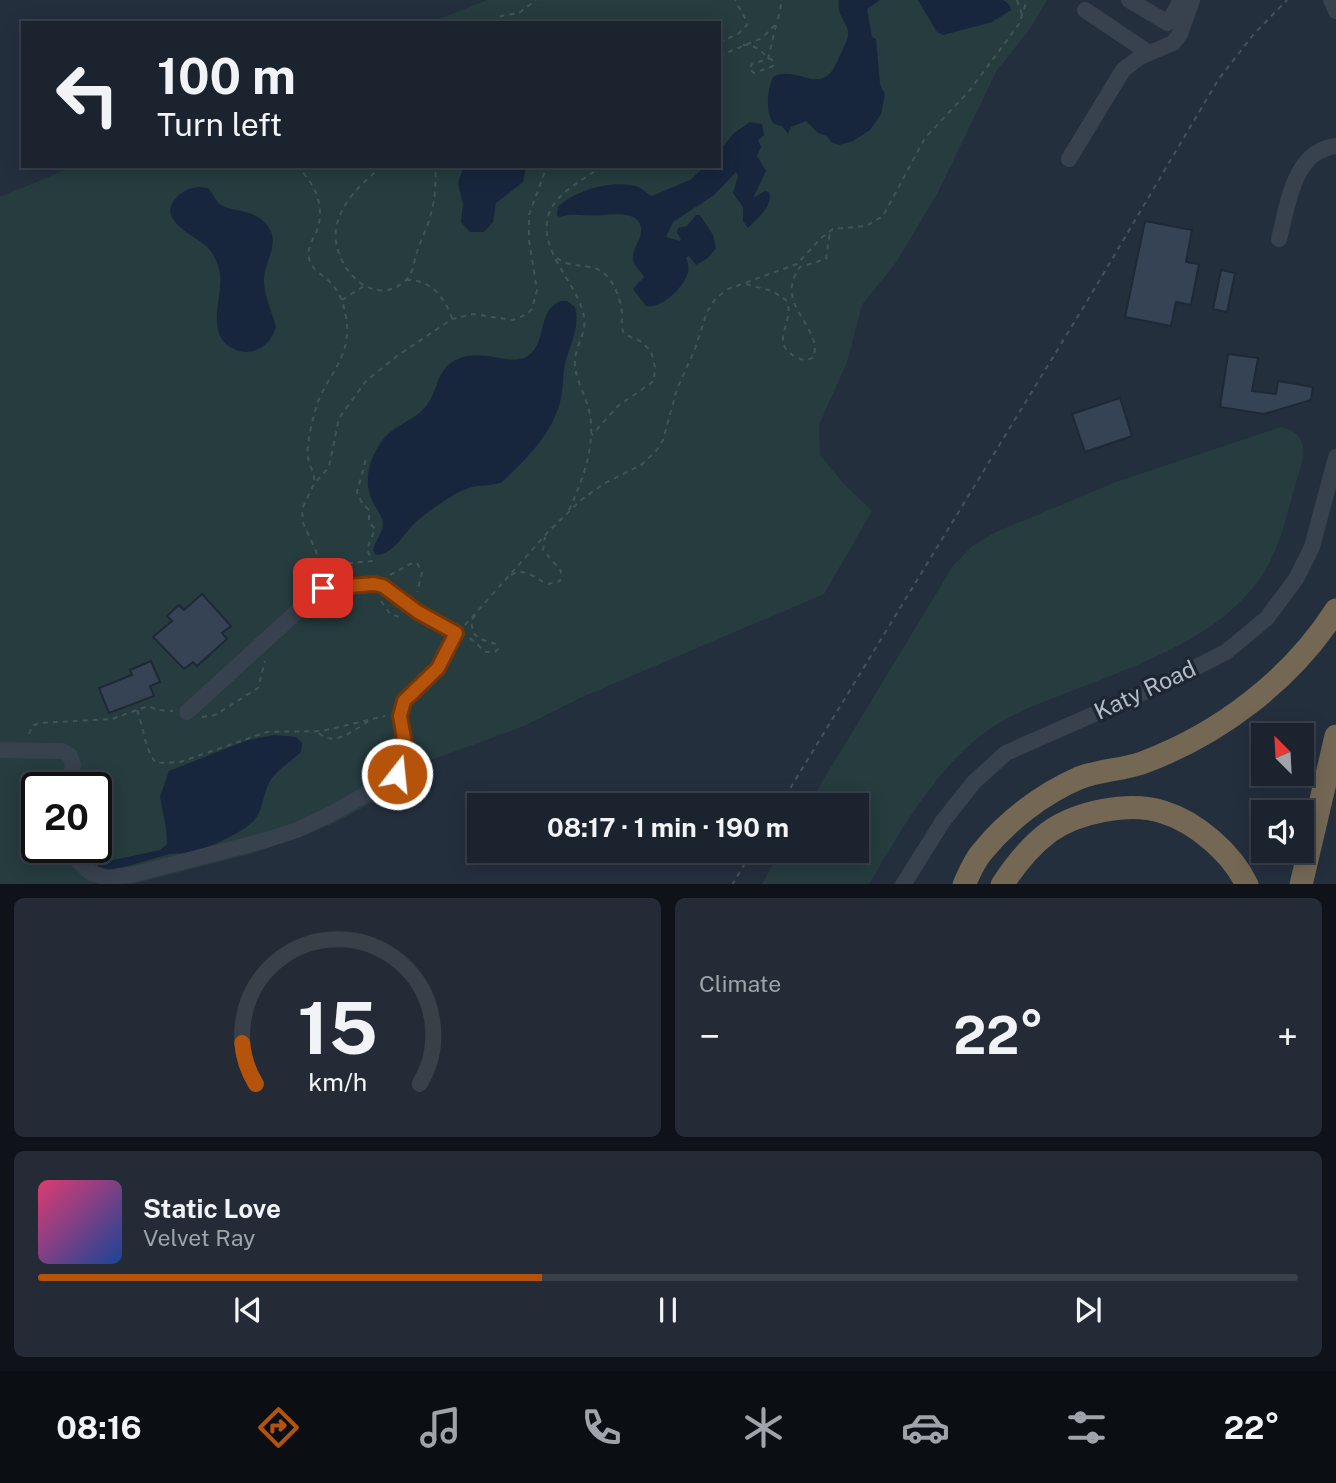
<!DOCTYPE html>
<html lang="en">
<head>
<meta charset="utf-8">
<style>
	body { margin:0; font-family:"Public Sans",sans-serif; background:#242b36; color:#f1f3f6; height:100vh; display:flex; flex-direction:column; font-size:26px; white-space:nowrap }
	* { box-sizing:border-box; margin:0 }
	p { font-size:23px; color:#a0a4aa }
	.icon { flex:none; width:38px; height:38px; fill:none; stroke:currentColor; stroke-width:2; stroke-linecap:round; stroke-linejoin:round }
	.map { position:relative; height:884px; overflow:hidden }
	.panel { display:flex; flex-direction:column; gap:14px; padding:14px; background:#0f1319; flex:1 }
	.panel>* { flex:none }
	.banner { position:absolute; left:21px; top:21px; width:700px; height:147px; border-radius:0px; box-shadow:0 4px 18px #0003,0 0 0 2px #39404a; background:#1b232e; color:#f1f3f6; overflow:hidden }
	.needle { width:46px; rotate:336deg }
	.controls { position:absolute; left:1251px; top:723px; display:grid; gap:14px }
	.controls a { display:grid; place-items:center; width:63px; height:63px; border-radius:0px; background:#1b232e; box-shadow:0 4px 18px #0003,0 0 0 2px #39404a; font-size:35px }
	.speed { position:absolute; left:21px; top:772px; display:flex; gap:14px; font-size:35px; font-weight:700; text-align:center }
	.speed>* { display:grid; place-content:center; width:91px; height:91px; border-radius:50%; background:#1b232e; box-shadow:0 4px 18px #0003,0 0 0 2px #39404a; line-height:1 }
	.speed .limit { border:4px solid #111; border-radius:10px; background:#fff; color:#111 }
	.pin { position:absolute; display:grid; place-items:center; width:60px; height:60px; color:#fff; margin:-30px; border-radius:14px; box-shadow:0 4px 10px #0006 }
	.me { position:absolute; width:77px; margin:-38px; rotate:16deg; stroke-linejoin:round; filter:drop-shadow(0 0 5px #0008) }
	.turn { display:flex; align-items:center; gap:24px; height:147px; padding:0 21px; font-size:32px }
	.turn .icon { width:91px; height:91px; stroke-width:2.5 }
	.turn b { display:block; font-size:49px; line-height:60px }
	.big { font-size:52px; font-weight:700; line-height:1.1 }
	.panel .tile { flex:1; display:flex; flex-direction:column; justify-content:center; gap:10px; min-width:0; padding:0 24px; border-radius:10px; background:#242b36 }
	.panel .dial { align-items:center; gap:0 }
	.dial svg { height:182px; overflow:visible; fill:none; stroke:#39404a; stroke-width:7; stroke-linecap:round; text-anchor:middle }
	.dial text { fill:#f1f3f6; stroke:none }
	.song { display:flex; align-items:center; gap:21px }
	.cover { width:84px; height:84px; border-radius:10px; background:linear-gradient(135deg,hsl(340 70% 55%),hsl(220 70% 35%)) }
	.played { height:7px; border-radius:4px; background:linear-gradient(90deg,#b45309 40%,#39404a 40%) }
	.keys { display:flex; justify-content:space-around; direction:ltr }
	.heat { display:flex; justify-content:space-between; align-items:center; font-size:38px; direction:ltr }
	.panel .tiles { flex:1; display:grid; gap:14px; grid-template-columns:1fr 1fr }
	.tile:last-child { grid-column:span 2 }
	.trip { position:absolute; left:467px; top:793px; width:402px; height:70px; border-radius:0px; background:#1b232e; box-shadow:0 4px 18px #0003,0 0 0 2px #39404a; font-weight:700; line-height:70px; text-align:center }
	.menu { display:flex; height:112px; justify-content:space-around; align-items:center; background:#0b0e12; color:#a0a4aa }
	.menu .icon { width:49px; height:49px }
	.menu .active { color:#b45309 }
	.menu b { font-size:32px; color:#f1f3f6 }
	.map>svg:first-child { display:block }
</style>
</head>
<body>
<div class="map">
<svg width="1336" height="885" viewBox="0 0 1336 885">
	<rect width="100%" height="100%" fill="#242f3e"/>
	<g fill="#263c3f" fill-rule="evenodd">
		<path d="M487 0H1047L1030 29 997 70 938 192 897 261 862 305 847 362 819 425 820 455 843 483 872 511 824 594 580 698 524 726 423 763 383 797 336 822 292 840 250 854 133 884 0 885V197L75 166H719V23H430ZM37 788H96V847H37Z"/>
		<path d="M1281 427C1312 434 1304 459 1296 482 1289 506 1284 531 1274 553 1240 631 1147 661 1074 690 1041 703 1007 714 979 737 931 776 900 832 869 884H762L780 851 858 850V805H808L953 566 971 547 996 532 1116 482Z"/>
	</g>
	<g fill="#17263c">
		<path d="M839 0H880L867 9 872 37 876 39 880 84 885 94 881 114 870 130 853 141 839 145 831 142 827 136 818 133 806 121 791 127 788 134 782 126 774 124C765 114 767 87 774 76 799 65 821 98 837 62 840 54 846 45 848 36 850 23 836 18 839 0Z"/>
		<polygon points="918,0 1003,0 1009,4 1011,10 992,22 943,35 937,32"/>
		<path d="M750 122 762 124 764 135 758 140 761 147 757 156 766 171 753 198 765 191 769 192C773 207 758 217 748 228L743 221V207L733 193 738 176 736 172 714 195 673 222 666 237 680 241 681 239 677 233 678 228 687 226 696 215H700L713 235 716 248 708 258 696 265 689 256 686 257C688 263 690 269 687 275 682 289 661 309 646 306L633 289 644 277C641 270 634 267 633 259 632 249 640 242 641 233 644 211 615 214 603 215 588 217 574 212 560 217L557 215 558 207C575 190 615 179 638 187 644 189 646 194 652 196L690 180 705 166H719V151L734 133Z"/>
		<polygon points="464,166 526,166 523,182 496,203 493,222 484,232 470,232 461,222 463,204 458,183"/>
		<path d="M199 187 208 188C213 193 215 201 221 205 234 212 251 210 262 220 285 239 264 260 264 280 264 296 272 312 276 327 273 336 268 344 260 348 252 353 242 353 234 349 202 334 226 294 219 269 217 261 213 252 206 246 194 235 156 220 176 198 182 191 190 188 199 187Z"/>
		<path d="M561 301H567L575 307C580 326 571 343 566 360 562 373 564 386 561 398 553 434 527 458 502 482 491 487 480 484 469 488 455 492 429 511 418 520 405 531 394 555 376 555L373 550C375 541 382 534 383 525 383 517 379 513 375 506 362 485 368 460 382 441 393 425 415 421 427 405 439 389 436 368 458 359 483 348 508 366 526 357 548 345 536 310 561 301Z"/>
		<path d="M275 735 296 737 302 743 301 752C291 761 277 770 270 781 262 794 264 814 250 824 234 837 211 846 192 852 185 854 178 853 170 854 154 858 111 873 97 870L99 863 160 850 167 844 166 828 160 797 169 771 248 740Z"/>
	</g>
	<g fill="#364354" stroke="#1f2835" stroke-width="2">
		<polygon points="1145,221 1192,230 1186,262 1199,264 1191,305 1176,302 1171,326 1125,317"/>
		<polygon points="1221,270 1235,273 1227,312 1213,309"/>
		<polygon points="1228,354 1258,358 1252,391 1276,394 1278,381 1313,387 1311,400 1264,414 1220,407"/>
		<polygon points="1120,398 1132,436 1085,452 1072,414"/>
		<polygon points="202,594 231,626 222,633 227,639 197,666 193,662 184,669 153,637 172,621 167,616 179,605 184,610"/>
		<polygon points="151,661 160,682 150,686 154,696 109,713 99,688 132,675 130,670"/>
	</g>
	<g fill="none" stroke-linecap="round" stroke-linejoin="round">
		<g stroke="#3f5557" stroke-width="2" stroke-dasharray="5 5" stroke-linecap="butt">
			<polyline points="1017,0 1022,15"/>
			<polyline points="778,19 782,0"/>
			<polyline points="492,23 501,16 519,13 536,0"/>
			<polyline points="719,42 738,34 747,25 746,20 735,0"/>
			<path d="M743 45C759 44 762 55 774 61L773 66 754 73 749 69 752 64 768 59 777 21"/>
			<polyline points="719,56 762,38 776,24"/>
			<path d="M296 166C316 183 326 208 316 233 312 241 307 249 309 258 311 270 322 274 330 282 341 293 346 310 347 326 349 360 326 377 317 405 313 417 306 445 308 458 310 467 315 474 314 483"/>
			<path d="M382 166C363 183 344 198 337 224 327 261 372 314 407 279 413 273 414 262 416 255 421 239 429 225 432 209 436 195 435 181 436 166"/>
			<path d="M557 258C569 267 581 264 594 268 611 272 620 296 622 312 622 320 621 327 624 334L640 341 651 351 655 367 654 381 618 406 592 435"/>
			<path d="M406 280C431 279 444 297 452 318"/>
			<path d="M746 284 772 291 786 300C797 321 767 342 796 357 803 361 806 360 813 358 825 328 772 305 800 267L826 259 830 232"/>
			<polyline points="342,300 364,286"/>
			<path d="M569 510C583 480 598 440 588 407 584 392 574 376 575 361 576 341 590 332 582 309 573 280 543 254 547 221 551 194 583 181 602 166"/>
			<polyline points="318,566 372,561 367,549 375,529 369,522 369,510 362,503 357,492 366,459"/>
			<polyline points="319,574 316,551 303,523 302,509 314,484 329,467 339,418 366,381 397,356 452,319 473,314 513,320 527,314 532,309 537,290 529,240 529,215 547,166"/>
			<polyline points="390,575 410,564 417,563 422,573 417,592"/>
			<path d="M511 575C526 566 534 579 548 584L560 581 561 571 543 550 545 537"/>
			<polyline points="381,601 390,614 403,618"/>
			<polyline points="465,625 548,532 581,500 605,483 641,465 656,451 663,440 677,389 695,349 707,312 716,298 728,289 797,264 821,238 833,229 866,226 883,216 925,138 970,90 1019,24 1027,0"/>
			<polyline points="470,638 486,652 495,652 498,649 496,644 480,639 473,633 471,621 477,613"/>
			<path d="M137 710C144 728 144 748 156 763L180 762 267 732 322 731 385 716"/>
			<polyline points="202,717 215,715 258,688 265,661"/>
			<path d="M319 733C334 748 355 729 369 721"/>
			<polyline points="29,734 32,726 39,723 112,719 148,706 158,710 173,711"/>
			<polyline points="780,805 1089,298 1218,80 1253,35 1287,0"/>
			<polyline points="732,885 753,850"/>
		</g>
		<g stroke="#38414e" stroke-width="16">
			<polyline points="1129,0 1168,23 1181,0"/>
			<polyline points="1331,0 1336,11"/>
			<polyline points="1085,10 1149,53"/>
			<polyline points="1069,159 1123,70 1140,57 1173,43 1180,34 1192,0"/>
			<path d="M1279 239C1288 205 1293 151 1336 146"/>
			<polyline points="0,750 63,751 70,756 73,765 68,788"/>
			<polyline points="71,847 77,860 91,873 108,878 135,874 263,841 297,830 329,815 379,787 397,774 404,764 407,748 400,716 405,701 438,668 456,633 418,612 383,586 374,584 323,588 187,712"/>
			<polyline points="903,885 943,821 974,782 1006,753 1167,682 1226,652 1267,618 1296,579 1312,547 1336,457"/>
		</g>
		<g stroke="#746855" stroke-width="23">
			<path d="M964 885C969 874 974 861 982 852 1007 821 1042 794 1079 778 1099 770 1122 770 1142 763 1220 734 1291 680 1336 610"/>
			<path d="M1002 885C1015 865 1029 847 1049 832 1077 812 1129 801 1163 812 1196 822 1232 853 1247 885"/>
			<polyline points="1301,885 1336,736"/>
		</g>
	</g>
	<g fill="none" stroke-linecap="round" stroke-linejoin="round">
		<g stroke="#753606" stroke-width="18">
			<polyline id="route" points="323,588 374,584 383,586 418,612 456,633 438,668 404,701 400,716 407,755 397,774"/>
		</g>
		<use href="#route" stroke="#b45309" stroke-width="12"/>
	</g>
	<g text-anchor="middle" stroke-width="7" stroke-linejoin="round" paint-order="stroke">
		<g font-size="23" fill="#b4bcc9" stroke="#1d2633">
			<text transform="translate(1145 690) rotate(-25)" y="8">Katy Road</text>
		</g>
	</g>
</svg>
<div class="controls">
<a><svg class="needle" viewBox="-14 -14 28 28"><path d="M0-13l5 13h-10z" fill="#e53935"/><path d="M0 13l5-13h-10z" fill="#a0a4aa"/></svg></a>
<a><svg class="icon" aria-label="sound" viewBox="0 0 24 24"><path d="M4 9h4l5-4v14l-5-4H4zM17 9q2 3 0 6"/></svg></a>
</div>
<div class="speed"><div class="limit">20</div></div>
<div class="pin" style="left:323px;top:588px;background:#d93025"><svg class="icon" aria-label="arrive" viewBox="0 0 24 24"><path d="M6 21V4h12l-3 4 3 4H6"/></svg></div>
<svg class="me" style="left:397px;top:774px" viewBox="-20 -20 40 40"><circle r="17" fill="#b45309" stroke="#fff" stroke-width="3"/><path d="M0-11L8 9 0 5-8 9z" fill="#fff"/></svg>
<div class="trip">08:17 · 1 min · 190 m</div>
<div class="banner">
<div class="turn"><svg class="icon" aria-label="left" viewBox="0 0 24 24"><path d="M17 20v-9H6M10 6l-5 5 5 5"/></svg><div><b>100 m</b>Turn left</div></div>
</div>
</div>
<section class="panel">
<div class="tiles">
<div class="tile dial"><svg viewBox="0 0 100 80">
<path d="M14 69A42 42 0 1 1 86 69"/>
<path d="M14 69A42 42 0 0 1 8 51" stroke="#b45309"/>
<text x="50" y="56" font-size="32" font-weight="700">15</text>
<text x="50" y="72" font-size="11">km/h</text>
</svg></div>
<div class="tile"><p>Climate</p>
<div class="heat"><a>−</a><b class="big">22°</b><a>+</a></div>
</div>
<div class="tile">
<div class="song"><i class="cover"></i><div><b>Static Love</b><p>Velvet Ray</p></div></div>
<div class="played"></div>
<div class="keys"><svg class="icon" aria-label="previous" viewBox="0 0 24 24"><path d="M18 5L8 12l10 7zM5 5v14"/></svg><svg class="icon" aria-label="pause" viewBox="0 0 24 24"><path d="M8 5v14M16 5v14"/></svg><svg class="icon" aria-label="next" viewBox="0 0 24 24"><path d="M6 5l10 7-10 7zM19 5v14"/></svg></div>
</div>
</div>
</section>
<nav class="menu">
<b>08:16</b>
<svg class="icon active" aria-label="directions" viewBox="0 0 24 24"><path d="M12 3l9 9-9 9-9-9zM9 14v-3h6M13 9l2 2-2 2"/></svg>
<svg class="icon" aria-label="music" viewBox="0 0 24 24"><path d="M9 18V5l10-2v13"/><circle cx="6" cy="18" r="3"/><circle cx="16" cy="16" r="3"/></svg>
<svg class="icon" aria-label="phone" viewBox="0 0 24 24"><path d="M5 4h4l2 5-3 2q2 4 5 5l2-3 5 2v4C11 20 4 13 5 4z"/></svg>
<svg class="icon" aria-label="climate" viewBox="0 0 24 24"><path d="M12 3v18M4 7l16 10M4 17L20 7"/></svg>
<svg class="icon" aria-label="car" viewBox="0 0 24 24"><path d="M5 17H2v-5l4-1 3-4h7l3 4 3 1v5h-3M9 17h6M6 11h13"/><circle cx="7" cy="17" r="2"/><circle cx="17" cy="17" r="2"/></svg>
<svg class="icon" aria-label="filters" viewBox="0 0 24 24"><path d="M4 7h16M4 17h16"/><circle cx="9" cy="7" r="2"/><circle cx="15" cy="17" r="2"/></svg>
<b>22°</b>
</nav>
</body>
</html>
